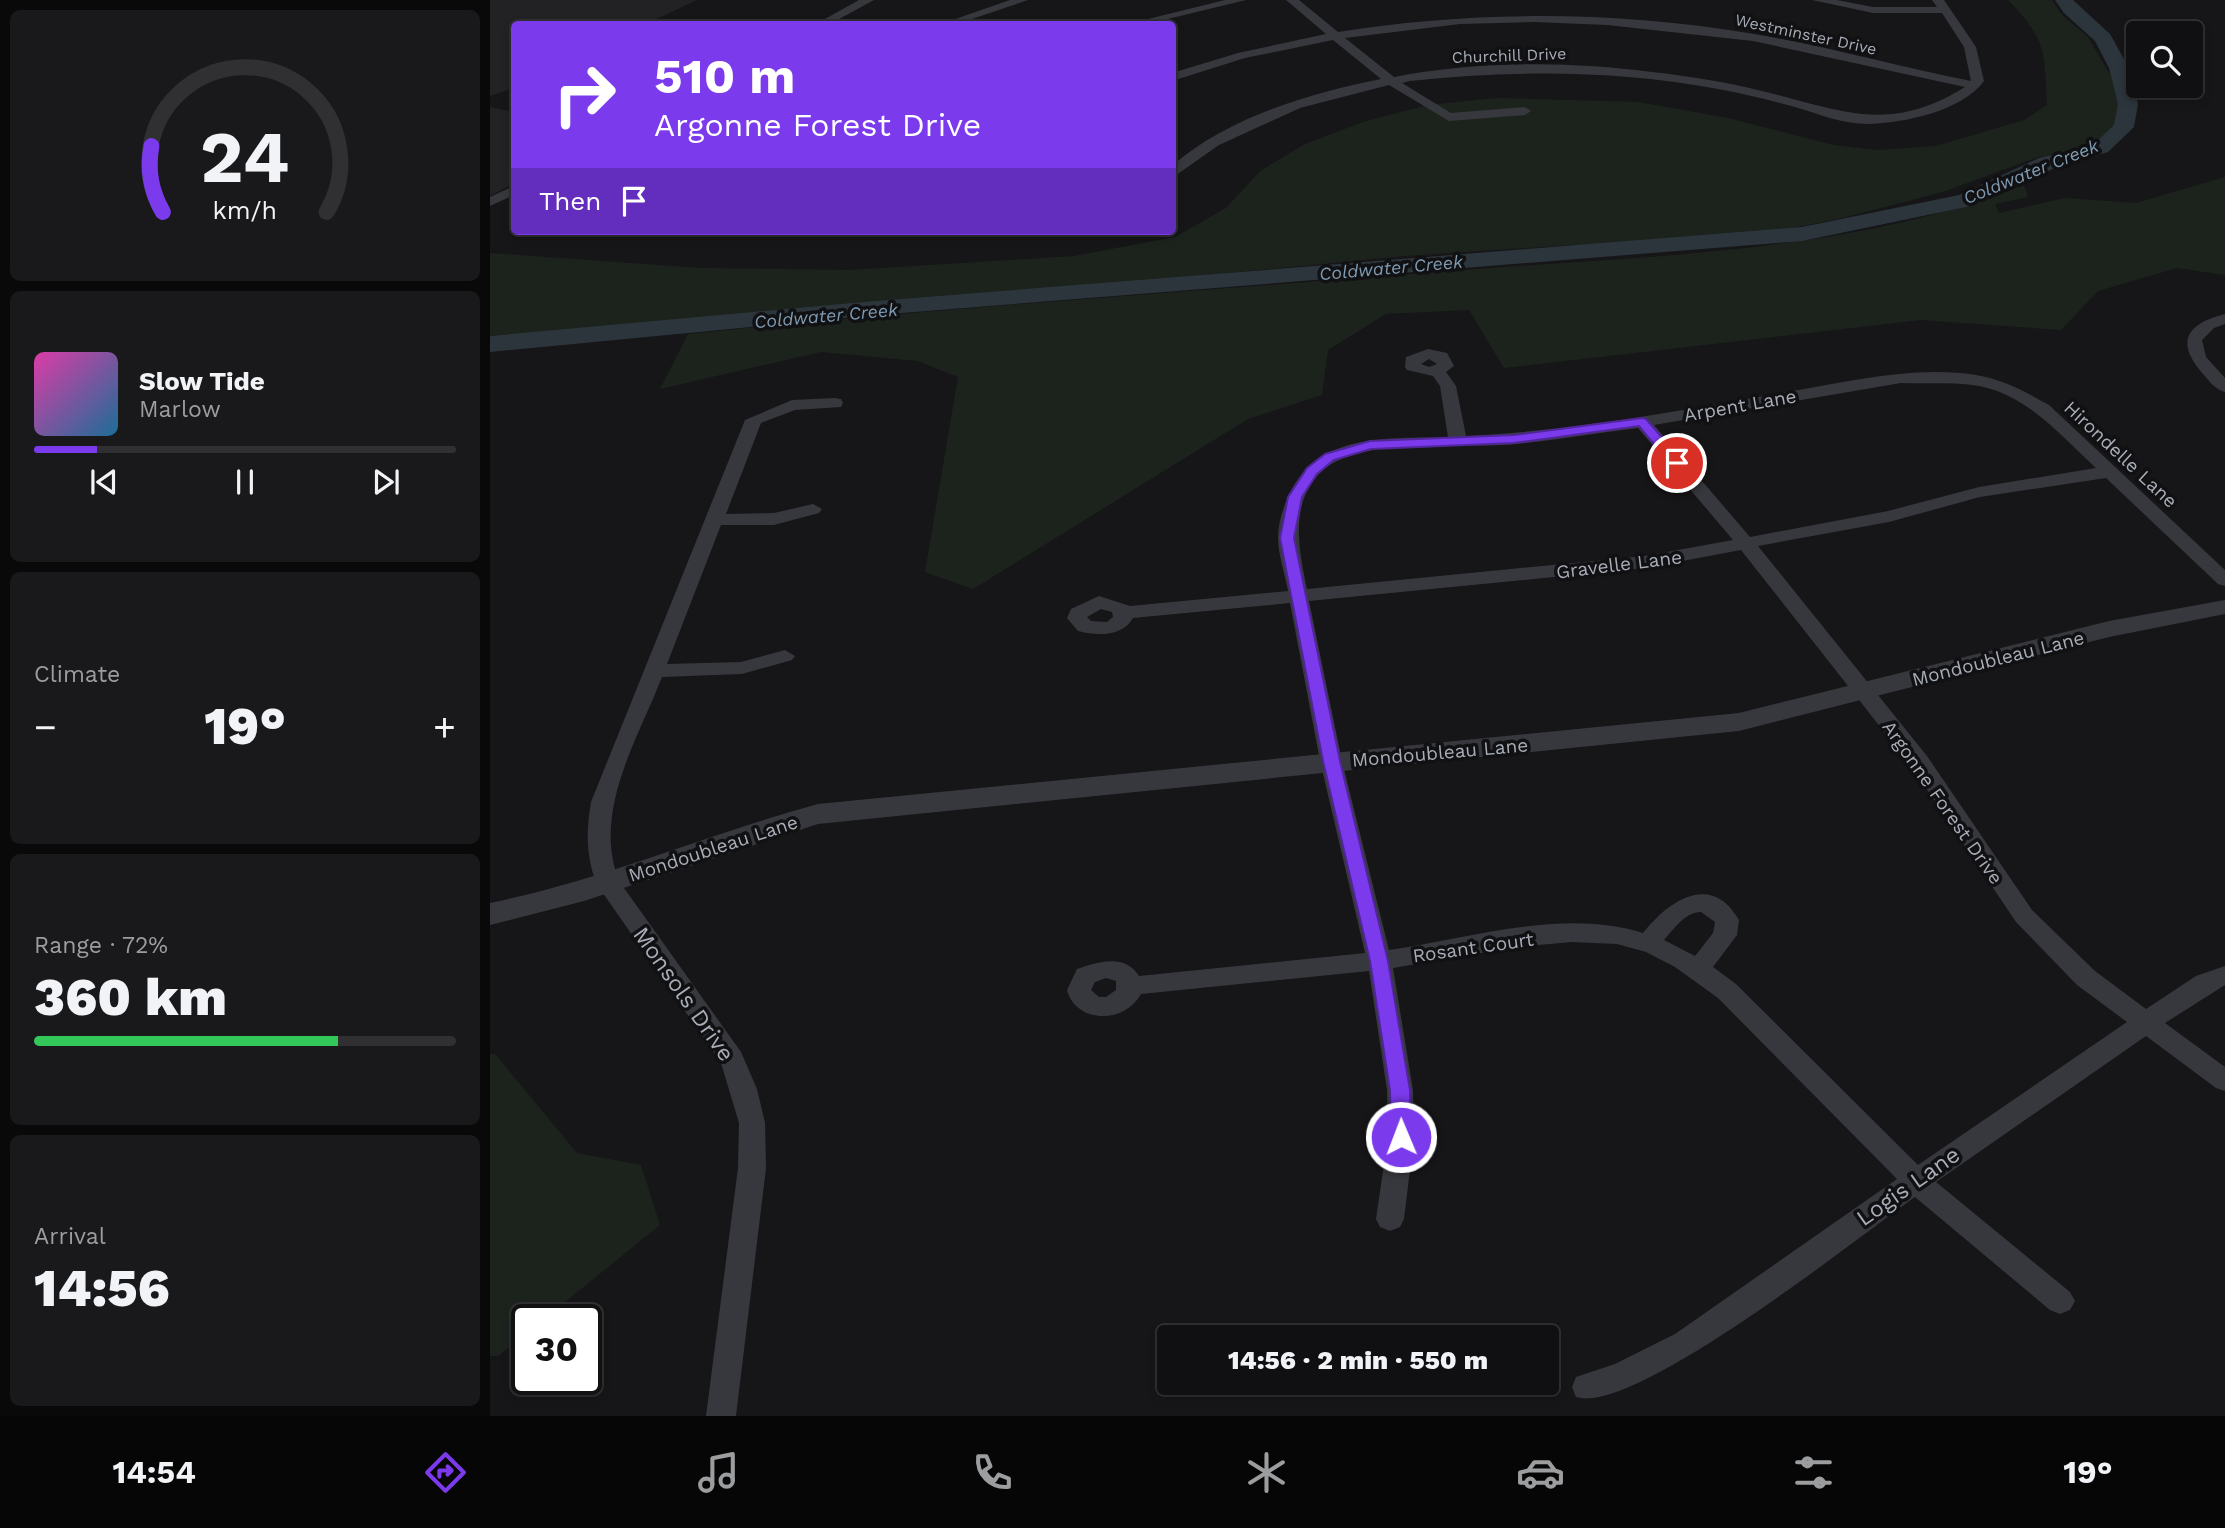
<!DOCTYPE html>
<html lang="en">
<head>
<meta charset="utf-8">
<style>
	body { margin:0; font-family:"Work Sans",sans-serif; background:#19191b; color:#f1f3f6; height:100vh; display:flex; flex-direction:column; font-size:26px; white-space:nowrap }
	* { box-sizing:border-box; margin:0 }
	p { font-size:23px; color:#9c9d9f }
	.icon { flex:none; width:38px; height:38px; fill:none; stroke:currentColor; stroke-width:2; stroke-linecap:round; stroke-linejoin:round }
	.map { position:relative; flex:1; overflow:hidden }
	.sheet { display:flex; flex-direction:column; gap:10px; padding:10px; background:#09090a; width:490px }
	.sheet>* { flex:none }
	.guide { position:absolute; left:21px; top:21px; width:665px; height:214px; border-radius:7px; box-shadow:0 4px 10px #0003,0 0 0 2px #303032; background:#7c3aed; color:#fff; overflow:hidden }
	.buttons { position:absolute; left:1636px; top:21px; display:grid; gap:14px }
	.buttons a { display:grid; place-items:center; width:77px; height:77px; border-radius:7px; background:#101012; box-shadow:0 4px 10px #0003,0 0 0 2px #303032; font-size:35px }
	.speed { position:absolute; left:21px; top:1304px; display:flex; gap:14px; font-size:35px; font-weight:700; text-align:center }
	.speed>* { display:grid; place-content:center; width:91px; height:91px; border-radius:50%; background:#101012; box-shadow:0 4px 10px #0003,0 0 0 2px #303032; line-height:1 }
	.speed .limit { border:4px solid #111; border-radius:10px; background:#fff; color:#111 }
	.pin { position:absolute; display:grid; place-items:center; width:60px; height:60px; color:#fff; margin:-30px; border:4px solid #fff; border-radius:50%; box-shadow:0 2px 7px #0007 }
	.me { position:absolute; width:77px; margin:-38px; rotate:359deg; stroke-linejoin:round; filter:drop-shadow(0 0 5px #0008) }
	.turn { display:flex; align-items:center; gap:24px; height:147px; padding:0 28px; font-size:32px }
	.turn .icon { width:91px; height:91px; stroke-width:2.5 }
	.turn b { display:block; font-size:49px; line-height:60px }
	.then { display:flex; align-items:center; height:66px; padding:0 28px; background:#0003; gap:14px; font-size:26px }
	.big { font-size:52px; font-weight:800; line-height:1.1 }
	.sheet .tile { flex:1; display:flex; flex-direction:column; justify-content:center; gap:10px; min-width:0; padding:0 24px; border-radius:10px; background:#19191b }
	.sheet .dial { align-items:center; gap:0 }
	.dial svg { height:182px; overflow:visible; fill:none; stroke:#303032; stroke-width:7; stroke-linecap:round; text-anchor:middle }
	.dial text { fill:#f1f3f6; stroke:none }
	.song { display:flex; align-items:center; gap:21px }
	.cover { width:84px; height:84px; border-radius:10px; background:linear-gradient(135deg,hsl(320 70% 55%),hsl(200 70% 35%)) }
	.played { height:7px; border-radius:4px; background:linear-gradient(90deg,#7c3aed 15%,#303032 15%) }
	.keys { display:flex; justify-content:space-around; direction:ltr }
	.heat { display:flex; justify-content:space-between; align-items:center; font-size:38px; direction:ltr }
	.charge { height:10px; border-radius:5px; background:linear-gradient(90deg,#34c759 72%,#303032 0) }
	.trip { position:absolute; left:667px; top:1325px; width:402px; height:70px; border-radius:7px; background:#101012; box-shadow:0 4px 10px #0003,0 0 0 2px #303032; font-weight:800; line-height:70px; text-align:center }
	.tabs { display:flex; height:112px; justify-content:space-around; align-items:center; background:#060607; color:#9c9d9f }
	.tabs .icon { width:49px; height:49px }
	.tabs .active { color:#7c3aed }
	.tabs b { font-size:32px; color:#f1f3f6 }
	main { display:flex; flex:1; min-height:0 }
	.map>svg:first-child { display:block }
</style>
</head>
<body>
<main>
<section class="sheet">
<div class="tile dial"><svg viewBox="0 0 100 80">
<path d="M14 69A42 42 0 1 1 86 69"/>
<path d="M14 69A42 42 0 0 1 9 40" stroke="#7c3aed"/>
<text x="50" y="56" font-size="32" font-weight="700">24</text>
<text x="50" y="72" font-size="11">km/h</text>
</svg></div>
<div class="tile">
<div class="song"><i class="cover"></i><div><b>Slow Tide</b><p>Marlow</p></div></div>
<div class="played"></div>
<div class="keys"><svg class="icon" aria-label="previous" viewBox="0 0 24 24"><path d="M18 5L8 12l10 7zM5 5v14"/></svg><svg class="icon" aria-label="pause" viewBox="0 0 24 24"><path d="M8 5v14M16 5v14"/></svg><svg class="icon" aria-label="next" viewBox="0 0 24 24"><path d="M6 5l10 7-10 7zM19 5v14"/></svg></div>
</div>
<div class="tile"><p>Climate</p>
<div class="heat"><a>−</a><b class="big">19°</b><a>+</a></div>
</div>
<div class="tile"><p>Range · 72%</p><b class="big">360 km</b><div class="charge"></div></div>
<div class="tile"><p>Arrival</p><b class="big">14:56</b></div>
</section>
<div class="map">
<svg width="1735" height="1416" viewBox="0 0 1735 1416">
	<rect width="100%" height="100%" fill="#161618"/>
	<g fill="#222225">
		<polygon points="0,0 207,0 156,24 24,24 24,88 0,96"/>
		<polygon points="0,107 24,112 24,183 0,196"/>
	</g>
	<g fill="#1c231d">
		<path d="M1518 0H1562L1571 14 1598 37 1633 97 1634 120 1624 133 1600 147 1548 157 1453 192 1352 218 1283 232 1124 246 1083 245 915 256 644 282 0 336V253L210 268 360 270 584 256 685 237 736 208 770 171 815 144 873 122 937 105 1007 98 1148 102 1238 118 1343 145 1387 150 1446 146 1534 120 1557 105C1555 53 1556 38 1518 0Z"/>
		<path d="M1735 177V275L1687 268 1608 291 1571 330 1431 320 1014 368 979 310 896 314 838 350 832 395 758 419 483 589 435 572 468 377 428 361 331 352 170 389 198 334C460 307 724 290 987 269 1164 256 1369 251 1534 185L1538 197 1505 204 1509 213 1575 198 1646 203Z"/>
		<polygon points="0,1054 5,1054 87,1153 151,1165 170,1225 54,1319 37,1320 37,1333 8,1356 0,1356"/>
	</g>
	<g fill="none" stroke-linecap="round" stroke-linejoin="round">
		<polygon fill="#2c353c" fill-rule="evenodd" points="1565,0 1583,0 1620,34 1639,68 1648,104 1644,127 1618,152 1565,168 1476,207 1312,241 374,316 0,352 0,336 374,302 1312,227 1469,195 1549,158 1604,144 1624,125 1628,104 1619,68 1605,41 1574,13"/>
		<g fill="#37383d" fill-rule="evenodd">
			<polygon points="369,0 384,0 340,24 326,24"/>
			<polygon points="520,0 538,0 467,24 451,24"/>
			<polygon points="735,0 756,0 657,24 638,24"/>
			<path d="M796 0H809L848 32C986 10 1126 11 1264 34 1337 46 1409 67 1481 81L1474 47 1452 13H1383L1322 0H1347L1383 7H1447L1442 0H1454L1486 47 1494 81C1472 111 1414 123 1378 124 1352 124 1329 114 1305 107 1280 100 1254 94 1228 89 1126 70 1023 70 920 81L912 83 961 113 1035 107 1041 111 1035 115 959 121 899 85 810 108 729 145 682 178V166C737 117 821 93 891 79L843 40 755 58 682 81V73L748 53 836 34ZM1044 22 1117 25 1263 41 1475 87C1398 135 1351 110 1272 91 1236 82 1199 76 1162 72 1078 61 987 61 904 77L855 38 970 24Z"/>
			<polygon points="24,186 24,195 0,206 0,197"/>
			<path d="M1735 314V324L1724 328 1712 340 1716 357 1735 378V392C1726 390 1720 382 1714 375 1685 343 1695 324 1735 314Z"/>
			<path d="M938 349 957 353 964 366 956 372 966 386 976 436C1082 431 1187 411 1291 393 1355 383 1421 365 1486 375 1512 379 1536 392 1559 405L1735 570V586L1728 584 1616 478 1490 497 1399 522 1268 546 1437 756 1542 910 1605 971 1656 1009 1706 976 1735 966V985L1675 1023 1735 1067V1091L1726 1088 1656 1036 1446 1182 1580 1292 1585 1301 1580 1310 1570 1314 1560 1310 1425 1197C1371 1235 1144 1416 1086 1397L1082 1387 1086 1377 1125 1364 1185 1334 1407 1179 1228 998 1185 967 1156 952 1127 944 1082 942 1026 947 903 968 923 1090 924 1137 914 1219 910 1227 900 1231 890 1227 886 1219 898 1137 897 1090 879 971 651 994C635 1024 586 1024 577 990L587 969C607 962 635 953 649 976L875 953 830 761 800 603 643 618C632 637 607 636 588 631L577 618 581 609 609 596 640 606 798 591C795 574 788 555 788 538 788 519 796 498 806 482 839 432 905 439 958 437L950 386 943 376 917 370 915 367 916 357ZM939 359 947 364 939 367 931 364ZM1411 383C1434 384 1459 382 1482 385 1534 391 1570 435 1606 468L1489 487 1398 511 1260 537 1164 425ZM1148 428 1243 540 1155 556 817 589C809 550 799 505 830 473 869 434 973 450 1026 444 1067 440 1107 433 1148 428ZM1251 550 1421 766 1526 922 1587 985 1637 1022 1428 1165 1246 984 1223 967 1247 935 1249 920C1221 871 1178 901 1153 933 1073 908 980 938 899 950L852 761 819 601 1155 568ZM611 609 622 612 623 617 617 622 601 621 597 617ZM1211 912 1225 922 1223 933 1205 956 1174 940C1184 929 1195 912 1211 912ZM616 978 626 981V990L616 997H609L601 990 605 982Z"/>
			<path d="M345 398 351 399 353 403 351 407 305 410 271 423 236 514 284 513 323 504 332 509 329 513 284 525H231L177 664 251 662 295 650 305 656 302 660 252 674 172 677C147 741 102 812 129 881L251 1052 267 1089 275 1123 276 1168 246 1416H216L248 1168 249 1123 231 1063 106 883C96 854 96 832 101 802L255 420 302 400Z"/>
		</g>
		<path fill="#37383d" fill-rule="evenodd" d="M1735 600V614L1619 637 1249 731 328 824 94 901 0 925V903C112 880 218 834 328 804L1249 713 1619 621Z"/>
	</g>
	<polygon fill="#7c3aed" stroke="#51269a" stroke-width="2" points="1152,418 1156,419 1192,460 1192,466 1182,466 1149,426 1024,443 881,449 844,460 827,474 812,497 804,538 850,761 898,961 920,1090 921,1137 918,1143 911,1145 904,1143 901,1137 900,1090 880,961 833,761 790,538 798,497 817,468 835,454 880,441 1024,435"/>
	<g text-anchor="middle" stroke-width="7" stroke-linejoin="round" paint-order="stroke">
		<g font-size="16" fill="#a8adb8" stroke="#111113">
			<text transform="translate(1316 34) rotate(12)" y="6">Westminster Drive</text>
			<text transform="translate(1019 55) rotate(-2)" y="6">Churchill Drive</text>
		</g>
		<g font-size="18" font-style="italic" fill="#7f9bb3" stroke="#111113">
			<text transform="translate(1541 172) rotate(-22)" y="6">Coldwater Creek</text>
			<text transform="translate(901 268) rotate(-5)" y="6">Coldwater Creek</text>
			<text transform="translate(336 316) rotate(-5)" y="6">Coldwater Creek</text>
		</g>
		<g font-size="19" fill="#a8adb8" stroke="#111113">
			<text transform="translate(1250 405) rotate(-10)" y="7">Arpent Lane</text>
			<text transform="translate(1631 454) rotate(43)" y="7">Hirondelle Lane</text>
			<text transform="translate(1129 564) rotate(-7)" y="7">Gravelle Lane</text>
			<text transform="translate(1508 658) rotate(-14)" y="7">Mondoubleau Lane</text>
			<text transform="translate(950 752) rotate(-5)" y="7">Mondoubleau Lane</text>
			<text transform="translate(1453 802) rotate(55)" y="7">Argonne Forest Drive</text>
			<text transform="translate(223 848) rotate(-18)" y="7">Mondoubleau Lane</text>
			<text transform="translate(983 947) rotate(-8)" y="7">Rosant Court</text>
		</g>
		<g font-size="23" fill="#a8adb8" stroke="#111113">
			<text transform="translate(194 994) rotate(55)" y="8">Monsols Drive</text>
			<text transform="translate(1418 1186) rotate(-35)" y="8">Logis Lane</text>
		</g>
	</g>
</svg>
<div class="buttons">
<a><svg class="icon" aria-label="search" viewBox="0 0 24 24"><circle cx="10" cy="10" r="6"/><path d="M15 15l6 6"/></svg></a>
</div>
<div class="speed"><div class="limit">30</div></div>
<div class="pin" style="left:1187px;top:463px;background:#d93025"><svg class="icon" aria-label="arrive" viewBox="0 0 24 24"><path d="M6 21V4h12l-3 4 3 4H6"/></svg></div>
<svg class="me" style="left:911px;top:1137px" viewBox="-20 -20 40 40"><circle r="17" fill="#7c3aed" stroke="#fff" stroke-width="3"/><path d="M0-11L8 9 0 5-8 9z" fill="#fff"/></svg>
<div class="trip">14:56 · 2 min · 550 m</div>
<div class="guide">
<div class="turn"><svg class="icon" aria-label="right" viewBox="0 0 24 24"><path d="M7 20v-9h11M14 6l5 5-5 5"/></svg><div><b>510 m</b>Argonne Forest Drive</div></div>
<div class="then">Then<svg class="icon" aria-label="arrive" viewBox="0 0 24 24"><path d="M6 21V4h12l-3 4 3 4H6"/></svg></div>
</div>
</div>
</main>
<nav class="tabs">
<b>14:54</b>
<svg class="icon active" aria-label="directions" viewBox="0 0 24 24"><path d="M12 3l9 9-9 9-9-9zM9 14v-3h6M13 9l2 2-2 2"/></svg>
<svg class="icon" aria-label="music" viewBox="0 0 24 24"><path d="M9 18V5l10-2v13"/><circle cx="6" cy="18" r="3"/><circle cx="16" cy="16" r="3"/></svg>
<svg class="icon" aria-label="phone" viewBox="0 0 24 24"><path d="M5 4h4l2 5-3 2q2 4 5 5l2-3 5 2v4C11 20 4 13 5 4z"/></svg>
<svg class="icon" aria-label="climate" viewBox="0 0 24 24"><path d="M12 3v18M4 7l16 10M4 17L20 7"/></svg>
<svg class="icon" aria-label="car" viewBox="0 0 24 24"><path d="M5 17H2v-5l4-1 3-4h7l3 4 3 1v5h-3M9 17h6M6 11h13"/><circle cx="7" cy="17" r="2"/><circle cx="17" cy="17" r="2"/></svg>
<svg class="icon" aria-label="filters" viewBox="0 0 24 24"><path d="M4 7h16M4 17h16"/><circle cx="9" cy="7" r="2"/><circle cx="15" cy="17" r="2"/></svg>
<b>19°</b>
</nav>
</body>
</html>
